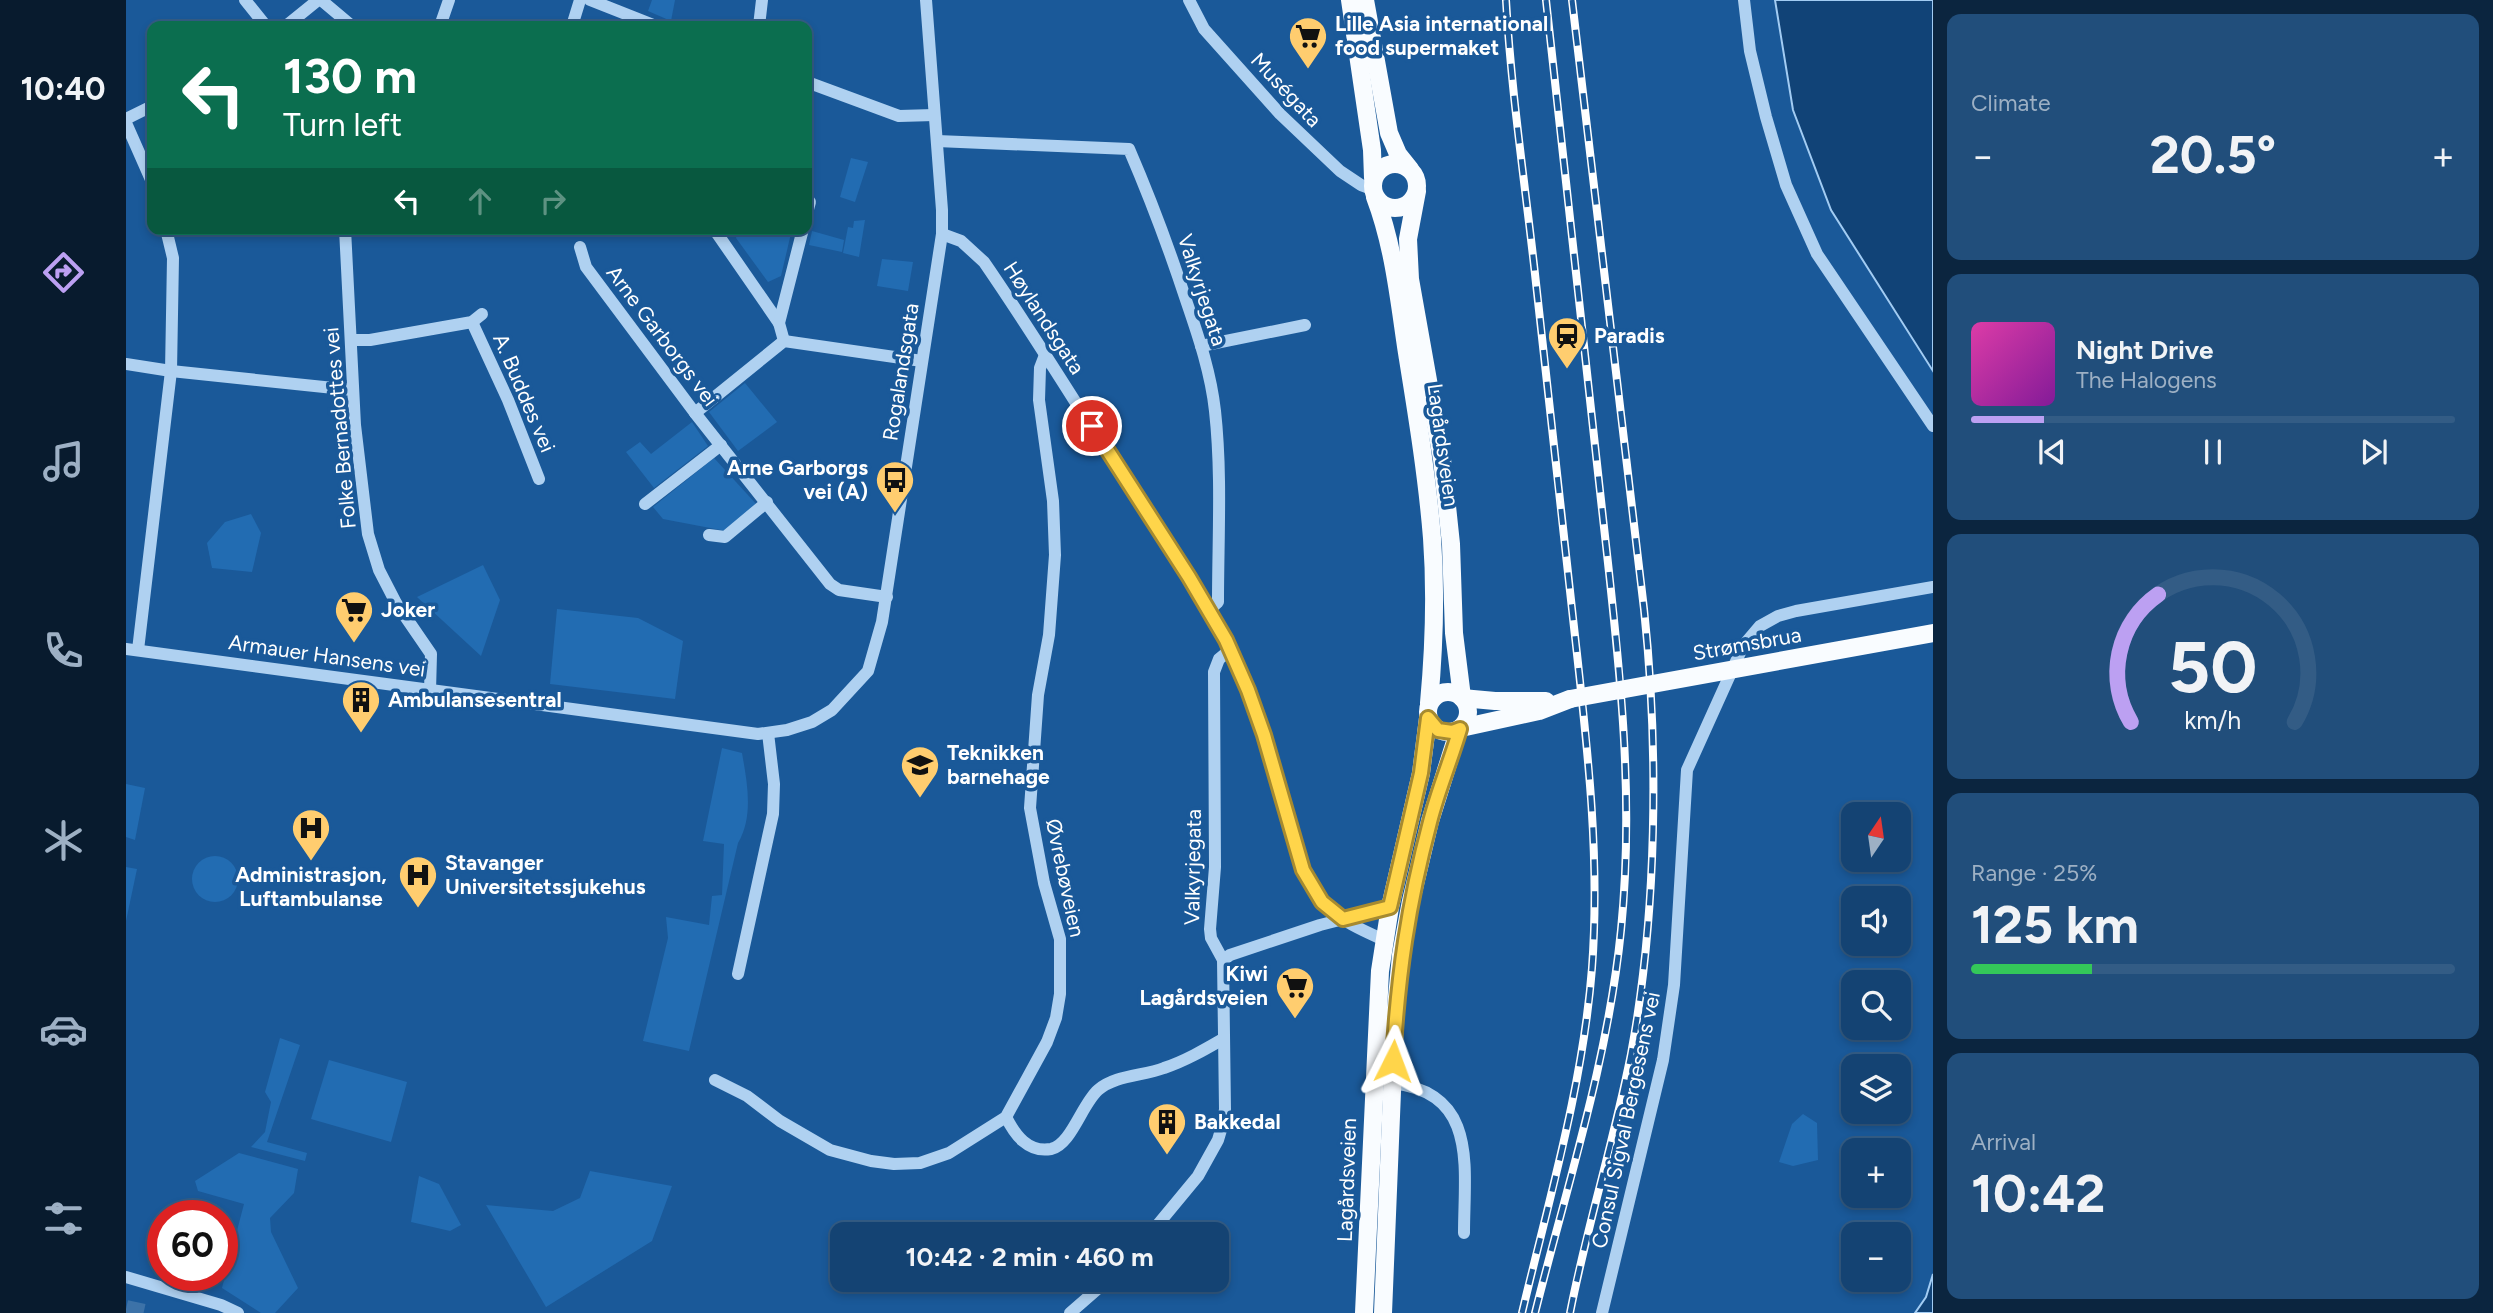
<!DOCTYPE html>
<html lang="en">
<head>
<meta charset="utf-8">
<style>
	body { margin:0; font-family:Figtree,sans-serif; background:#214e7b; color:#f1f3f6; height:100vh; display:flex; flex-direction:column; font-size:26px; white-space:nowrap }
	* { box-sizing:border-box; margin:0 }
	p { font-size:23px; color:#9db0c4 }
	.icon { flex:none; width:38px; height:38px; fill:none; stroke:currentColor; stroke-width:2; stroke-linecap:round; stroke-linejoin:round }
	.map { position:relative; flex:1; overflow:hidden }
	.panel { display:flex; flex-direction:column; gap:14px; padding:14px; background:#0b253f; width:560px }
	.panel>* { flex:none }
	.top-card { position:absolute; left:21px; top:21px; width:665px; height:214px; border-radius:14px; box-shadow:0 4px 10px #0003,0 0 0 2px #335c85; background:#0b6e4f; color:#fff; overflow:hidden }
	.needle { width:46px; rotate:13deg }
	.tools { position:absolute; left:1715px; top:802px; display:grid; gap:14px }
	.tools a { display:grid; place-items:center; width:70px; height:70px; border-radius:14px; background:#144373; box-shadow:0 4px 10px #0003,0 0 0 2px #335c85; font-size:35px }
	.speed { position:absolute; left:21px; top:1200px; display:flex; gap:14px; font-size:35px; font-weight:700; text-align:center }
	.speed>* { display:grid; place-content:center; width:91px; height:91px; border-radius:50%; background:#144373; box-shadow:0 4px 10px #0003,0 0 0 2px #335c85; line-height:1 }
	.speed .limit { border:10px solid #d22; background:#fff; color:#111 }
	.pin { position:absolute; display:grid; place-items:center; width:60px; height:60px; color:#fff; margin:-30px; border:4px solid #fff; border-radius:50%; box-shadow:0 2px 7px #0007 }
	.me { position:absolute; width:77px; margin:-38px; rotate:3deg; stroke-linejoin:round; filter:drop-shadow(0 0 5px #0008) }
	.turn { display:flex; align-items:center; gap:24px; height:147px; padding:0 21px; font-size:32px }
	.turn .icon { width:91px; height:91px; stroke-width:2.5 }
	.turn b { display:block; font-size:49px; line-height:60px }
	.lanes { display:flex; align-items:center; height:66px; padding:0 21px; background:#0003; justify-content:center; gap:35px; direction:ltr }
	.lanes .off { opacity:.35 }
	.big { font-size:52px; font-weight:700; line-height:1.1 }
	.panel .tile { flex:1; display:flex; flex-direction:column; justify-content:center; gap:10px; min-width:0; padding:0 24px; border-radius:14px; background:#214e7b }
	.panel .dial { align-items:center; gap:0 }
	.dial svg { height:182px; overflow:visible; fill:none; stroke:#335c85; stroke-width:7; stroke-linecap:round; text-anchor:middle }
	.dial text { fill:#f1f3f6; stroke:none }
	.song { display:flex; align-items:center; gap:21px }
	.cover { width:84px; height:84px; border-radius:10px; background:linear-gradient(135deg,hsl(320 70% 55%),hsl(290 70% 35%)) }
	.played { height:7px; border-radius:4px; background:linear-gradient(90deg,#bca0f2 15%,#335c85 15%) }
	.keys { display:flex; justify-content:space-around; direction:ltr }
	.heat { display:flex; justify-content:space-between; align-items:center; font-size:38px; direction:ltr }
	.charge { height:10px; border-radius:5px; background:linear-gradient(90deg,#34c759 25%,#335c85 0) }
	.trip { position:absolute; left:704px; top:1222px; width:399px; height:70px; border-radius:14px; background:#144373; box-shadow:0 4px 10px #0003,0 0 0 2px #335c85; font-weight:700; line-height:70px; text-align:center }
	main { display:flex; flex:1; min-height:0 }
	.tab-bar { display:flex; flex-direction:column; width:126px; justify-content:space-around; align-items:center; background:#081b2e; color:#9db0c4 }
	.tab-bar .icon { width:49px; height:49px }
	.tab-bar .selected { color:#bca0f2 }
	.tab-bar b { font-size:32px; color:#f1f3f6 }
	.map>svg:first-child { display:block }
</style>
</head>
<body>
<main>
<nav class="tab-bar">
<b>10:40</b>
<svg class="icon selected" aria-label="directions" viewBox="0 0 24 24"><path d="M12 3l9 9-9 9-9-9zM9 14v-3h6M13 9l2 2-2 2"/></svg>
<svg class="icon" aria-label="music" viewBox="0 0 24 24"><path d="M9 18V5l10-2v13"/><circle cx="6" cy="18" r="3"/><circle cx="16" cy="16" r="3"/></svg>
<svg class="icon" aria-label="phone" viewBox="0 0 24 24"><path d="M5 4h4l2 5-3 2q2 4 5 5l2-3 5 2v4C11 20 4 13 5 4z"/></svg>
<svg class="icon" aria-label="climate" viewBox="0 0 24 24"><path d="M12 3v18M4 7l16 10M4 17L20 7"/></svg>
<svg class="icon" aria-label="car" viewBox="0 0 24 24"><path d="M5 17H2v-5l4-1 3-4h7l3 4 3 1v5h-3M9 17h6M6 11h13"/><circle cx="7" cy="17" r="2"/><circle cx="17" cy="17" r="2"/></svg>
<svg class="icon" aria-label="filters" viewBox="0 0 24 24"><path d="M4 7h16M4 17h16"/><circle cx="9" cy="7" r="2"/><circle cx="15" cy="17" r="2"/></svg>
</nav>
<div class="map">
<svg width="1807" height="1313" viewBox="0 0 1807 1313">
	<rect width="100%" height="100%" fill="#1a5999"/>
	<g fill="#226cb2">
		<polygon points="526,0 549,0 545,21 522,11"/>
		<polygon points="725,158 742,162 729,202 714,197"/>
		<polygon points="739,220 733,257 717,253 722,227 727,228 728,221"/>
		<polygon points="613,229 666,229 655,276 642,282 610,238"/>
		<polygon points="686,231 718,240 716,252 683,245"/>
		<polygon points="756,259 787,262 782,291 751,286"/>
		<polygon points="619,383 651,422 612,451 583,412"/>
		<polygon points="566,422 582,446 528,488 500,452 514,442 525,454"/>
		<polygon points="588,458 632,506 600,531 537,519 527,507"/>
		<polygon points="125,514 135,533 126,572 86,568 81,543 99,522"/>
		<polygon points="357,565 374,600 355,656 291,597"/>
		<polygon points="431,609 512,618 557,641 549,699 424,684"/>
		<path d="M596 748 616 753C621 782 628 816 612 843L563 1051 517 1041 542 938 540 917 583 925 586 896 596 895 598 844 577 841Z"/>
		<polygon points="0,784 19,788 9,840 0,837"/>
		<circle cx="89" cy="879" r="23"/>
		<polygon points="0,867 11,869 0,921"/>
		<polygon points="154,1038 174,1045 141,1142 181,1153 179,1161 125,1147 139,1132 145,1102 139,1092"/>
		<polygon points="203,1060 281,1082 265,1142 185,1119"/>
		<polygon points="1677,1114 1691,1123 1692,1160 1667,1166 1653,1162 1666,1124"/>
		<polygon points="113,1153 172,1169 168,1193 144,1218 145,1232 172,1288 149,1313 135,1313 96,1288 118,1204 72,1191 69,1181"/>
		<polygon points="464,1171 546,1186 526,1241 420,1307 360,1205 427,1211 454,1198"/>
		<polygon points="293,1176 313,1184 335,1225 324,1231 285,1222"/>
	</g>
	<g fill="#114377" stroke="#a2ccf3" stroke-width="2">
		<polygon points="1649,0 1807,0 1807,371 1705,210 1667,110"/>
		<polygon points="1807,1274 1807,1313 1789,1313 1800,1297"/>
	</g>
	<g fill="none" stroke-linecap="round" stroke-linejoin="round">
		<polyline stroke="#3c72a8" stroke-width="18" stroke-dasharray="18 9" stroke-linecap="butt" points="0,1309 18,1313"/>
		<g stroke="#afd1f1" stroke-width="12">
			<polyline points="119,0 140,26"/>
			<polyline points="195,0 226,26"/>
			<polyline points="464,0 530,26"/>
			<polyline points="1063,0 1078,29 1154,114 1214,171 1235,185 1246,189"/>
			<polyline points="1618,0 1624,51 1640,117 1660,185 1691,254 1807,426"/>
			<polyline points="160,26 192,0"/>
			<polyline points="314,26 323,0"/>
			<polyline points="446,26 454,0"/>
			<polyline points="633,26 636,0"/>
			<polyline points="681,82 773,116 808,115"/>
			<polyline points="0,119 26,106"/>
			<polyline points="0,123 26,182"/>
			<path d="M811 141 1003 149C1025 200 1044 251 1061 303 1073 338 1085 374 1089 411 1096 474 1092 539 1092 602L1082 611"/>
			<polyline points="681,201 684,202 681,213"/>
			<polyline points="219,229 229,425 242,534 253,570 270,603 305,654 304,691"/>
			<polyline points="588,229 653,323"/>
			<path d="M816 234 835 241 858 262C909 336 956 413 1005 490 1047 555 1094 618 1123 691 1137 729 1148 769 1159 808 1168 842 1174 878 1199 905 1215 921 1238 931 1258 940"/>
			<polyline points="454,247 460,267 569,413 704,584 713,590 761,597"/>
			<polyline points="346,322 382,400 413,479"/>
			<polyline points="225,340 244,340 346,322 356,314"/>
			<polyline points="658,341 653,323 677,229"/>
			<polyline points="1075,346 1179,325"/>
			<polyline points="0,364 45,371 227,390"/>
			<polyline points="569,413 658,341 796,361"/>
			<polyline points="519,504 595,445"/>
			<polyline points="583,535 599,537 641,502"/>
			<polyline points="0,649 632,734 661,730 686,722 706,710 742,671 756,622 816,234 816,210 800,0"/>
			<polyline points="12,650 45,371 47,258 40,229"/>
			<polyline points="1097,960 1104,955 1194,925 1264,907"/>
			<polyline points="612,974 647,814 648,784 642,733"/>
			<polyline points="589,1080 621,1096 654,1121 704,1150 745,1161 768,1164 794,1163 823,1153 880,1117 921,1042 930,1018 934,994 934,939 918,883 904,808 912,695 923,635 929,555 927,501 913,400 914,368 919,355"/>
			<path d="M1266 1083C1353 1093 1338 1167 1338 1233"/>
			<path d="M880 1117C889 1135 902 1153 925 1149 945 1145 956 1104 972 1090 989 1075 1017 1076 1038 1068 1059 1061 1078 1050 1097 1039"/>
			<polyline points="1024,1234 1072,1176 1092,1140 1097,1123 1099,1109 1097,960 1085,938 1084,929 1089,867 1088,672 1093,659 1104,650"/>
			<polyline points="0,1277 95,1305 112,1313"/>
			<polyline points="944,1313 983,1279"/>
			<polyline points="1476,1313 1537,1060 1548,985 1561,770 1617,646 1634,626 1652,616 1670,611 1807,587"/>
		</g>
		<g stroke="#f9fcff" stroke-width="18">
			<polyline points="1224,0 1246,150 1247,178"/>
			<polyline points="1239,0 1263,133 1272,154 1284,169"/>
			<circle cx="1269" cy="186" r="22"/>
			<polyline points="1291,191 1282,239 1284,279 1316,459 1325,544 1328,633 1336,697"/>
			<path d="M1249 197C1268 247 1273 300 1281 353 1291 415 1301 476 1306 538 1310 593 1308 649 1303 703"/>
			<circle cx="1322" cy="712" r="20"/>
			<polyline points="1336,698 1369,701 1420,701"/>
			<polyline points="1335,728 1413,711 1444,699"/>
			<polyline points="1238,1313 1254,971 1264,907 1295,773 1302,718"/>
			<polyline points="1257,1313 1269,1018 1275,955 1285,901 1304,821 1333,729"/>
		</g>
		<g stroke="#fff" stroke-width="8">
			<g id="rail">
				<path d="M1380 0C1385 89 1398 177 1408 265 1421 380 1433 494 1446 609 1459 728 1475 848 1466 968 1457 1085 1423 1199 1396 1313"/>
				<path d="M1409 1313C1441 1185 1482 1061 1495 930 1510 781 1490 638 1474 491 1456 327 1438 164 1420 0"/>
				<path d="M1444 1313C1461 1226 1488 1141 1505 1054 1531 914 1533 750 1518 609L1446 0"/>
			</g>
		</g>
		<use href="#rail" stroke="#1a5999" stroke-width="5" stroke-dasharray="16" stroke-linecap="butt"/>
		<polyline stroke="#f9fcff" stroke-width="18" points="1444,699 1807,633"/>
	</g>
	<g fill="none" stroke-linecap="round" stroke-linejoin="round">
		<g stroke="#a68a30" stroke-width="18">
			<path id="route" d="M966 426 1063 577 1100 640 1122 690 1138 735 1177 870 1196 902 1217 919 1264 907 1295 773 1302 718 1312 730 1326 732 1334 729C1325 760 1312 790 1304 822 1282 905 1272 975 1267 1061"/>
		</g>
		<use href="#route" stroke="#ffd54a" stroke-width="12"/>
	</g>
	<defs>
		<g id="supermarket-pin" transform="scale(2.0125)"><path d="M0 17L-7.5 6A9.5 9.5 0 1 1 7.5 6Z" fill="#ffcd6f" stroke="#1a5999"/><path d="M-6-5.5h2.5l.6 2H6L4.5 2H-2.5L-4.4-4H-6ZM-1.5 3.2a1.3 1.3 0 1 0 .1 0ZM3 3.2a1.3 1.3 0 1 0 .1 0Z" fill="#111"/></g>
		<g id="station-pin" transform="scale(2.0125)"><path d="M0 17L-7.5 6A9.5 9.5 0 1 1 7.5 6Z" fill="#ffcd6f" stroke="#1a5999"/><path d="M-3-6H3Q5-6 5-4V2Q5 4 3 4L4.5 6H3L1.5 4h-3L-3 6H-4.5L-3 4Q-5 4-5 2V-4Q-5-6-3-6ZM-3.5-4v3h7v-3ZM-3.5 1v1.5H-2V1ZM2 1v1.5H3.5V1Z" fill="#111"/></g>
		<g id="bus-pin" transform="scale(2.0125)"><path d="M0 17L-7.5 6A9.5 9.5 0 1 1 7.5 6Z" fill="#ffcd6f" stroke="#1a5999"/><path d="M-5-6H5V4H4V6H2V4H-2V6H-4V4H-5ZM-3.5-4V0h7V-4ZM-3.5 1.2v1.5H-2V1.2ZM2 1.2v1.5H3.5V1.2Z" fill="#111"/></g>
		<g id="building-pin" transform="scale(2.0125)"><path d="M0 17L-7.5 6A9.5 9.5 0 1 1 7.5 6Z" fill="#ffcd6f" stroke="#1a5999"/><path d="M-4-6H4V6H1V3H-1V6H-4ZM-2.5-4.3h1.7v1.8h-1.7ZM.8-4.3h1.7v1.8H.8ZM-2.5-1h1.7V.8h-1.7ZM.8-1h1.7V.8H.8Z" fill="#111"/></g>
		<g id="school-pin" transform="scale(2.0125)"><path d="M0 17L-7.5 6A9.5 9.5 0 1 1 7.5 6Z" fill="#ffcd6f" stroke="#1a5999"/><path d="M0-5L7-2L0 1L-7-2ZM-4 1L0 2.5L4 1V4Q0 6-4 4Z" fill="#111"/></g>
		<g id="hospital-pin" transform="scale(2.0125)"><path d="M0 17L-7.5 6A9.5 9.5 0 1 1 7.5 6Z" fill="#ffcd6f" stroke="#1a5999"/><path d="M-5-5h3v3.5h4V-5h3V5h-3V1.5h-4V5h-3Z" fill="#111"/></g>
	</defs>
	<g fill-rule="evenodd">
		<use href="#supermarket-pin" x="1182" y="36"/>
		<use href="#station-pin" x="1441" y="336"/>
		<use href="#bus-pin" x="769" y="480"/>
		<use href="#supermarket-pin" x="228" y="610"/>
		<use href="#building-pin" x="235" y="700"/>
		<use href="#school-pin" x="794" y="765"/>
		<use href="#hospital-pin" x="185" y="828"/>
		<use href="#hospital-pin" x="292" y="875"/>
		<use href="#supermarket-pin" x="1169" y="986"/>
		<use href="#building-pin" x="1041" y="1122"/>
	</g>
	<g text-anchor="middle" stroke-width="7" stroke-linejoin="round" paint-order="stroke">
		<g font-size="21" font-weight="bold" fill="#fff" stroke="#1a5999" text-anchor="start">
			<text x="1209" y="31">Lille Asia international<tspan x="1209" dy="24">food supermaket</tspan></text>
			<text x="1468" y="343">Paradis</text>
			<text x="742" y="475" text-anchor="end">Arne Garborgs<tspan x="742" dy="24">vei (A)</tspan></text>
			<text x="255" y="617">Joker</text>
			<text x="262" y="707">Ambulansesentral</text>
			<text x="821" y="760">Teknikken<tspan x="821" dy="24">barnehage</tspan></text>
			<text x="319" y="870">Stavanger<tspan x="319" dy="24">Universitetssjukehus</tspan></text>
			<text x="185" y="882" text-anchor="middle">Administrasjon,<tspan x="185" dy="24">Luftambulanse</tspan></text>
			<text x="1142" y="981" text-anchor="end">Kiwi<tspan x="1142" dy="24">Lagårdsveien</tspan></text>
			<text x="1068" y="1129">Bakkedal</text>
		</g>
		<g font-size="21" fill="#fff" stroke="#1a5999">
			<text transform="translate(1160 90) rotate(47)" y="7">Muségata</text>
			<text transform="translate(1076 290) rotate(72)" y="7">Valkyrjegata</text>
			<text transform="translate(918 318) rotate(57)" y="7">Høylandsgata</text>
			<text transform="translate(536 336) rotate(53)" y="7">Arne Garborgs vei</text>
			<text transform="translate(775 372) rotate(-81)" y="7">Rogalandsgata</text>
			<text transform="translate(398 393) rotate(67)" y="7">A. Buddes vei</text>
			<text transform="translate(214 428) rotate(-95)" y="7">Folke Bernadottes vei</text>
			<text transform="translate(1317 445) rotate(82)" y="7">Lagårdsveien</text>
			<text transform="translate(1621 644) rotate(-10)" y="7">Strømsbrua</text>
			<text transform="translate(201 656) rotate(8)" y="7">Armauer Hansens vei</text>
			<text transform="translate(1067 867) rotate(-89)" y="7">Valkyrjegata</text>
			<text transform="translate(939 878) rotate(78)" y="7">Øvrebøveien</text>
			<text transform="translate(1500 1120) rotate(-78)" y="7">Consul Sigval Bergesens vei</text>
			<text transform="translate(1221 1180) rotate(-88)" y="7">Lagårdsveien</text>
		</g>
	</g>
</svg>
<div class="tools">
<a><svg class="needle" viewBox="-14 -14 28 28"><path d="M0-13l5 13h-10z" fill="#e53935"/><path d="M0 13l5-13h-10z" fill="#9db0c4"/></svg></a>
<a><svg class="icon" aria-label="sound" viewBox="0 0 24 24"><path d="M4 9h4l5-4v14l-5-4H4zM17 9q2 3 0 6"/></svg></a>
<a><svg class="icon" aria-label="search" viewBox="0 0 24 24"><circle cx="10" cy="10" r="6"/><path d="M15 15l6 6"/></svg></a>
<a><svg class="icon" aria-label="layers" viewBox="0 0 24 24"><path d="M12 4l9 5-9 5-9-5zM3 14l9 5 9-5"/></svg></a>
<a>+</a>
<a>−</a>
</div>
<div class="speed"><div class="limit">60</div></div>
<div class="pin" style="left:966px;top:426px;background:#d93025"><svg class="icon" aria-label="arrive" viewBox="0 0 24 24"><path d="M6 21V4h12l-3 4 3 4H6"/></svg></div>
<svg class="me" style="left:1267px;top:1061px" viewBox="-20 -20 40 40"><path d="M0-17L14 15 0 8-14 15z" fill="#ffd54a" stroke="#fff" stroke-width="4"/></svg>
<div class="trip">10:42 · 2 min · 460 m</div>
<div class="top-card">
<div class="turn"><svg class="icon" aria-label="left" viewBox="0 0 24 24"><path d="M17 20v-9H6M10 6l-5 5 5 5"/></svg><div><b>130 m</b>Turn left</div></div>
<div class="lanes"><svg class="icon" aria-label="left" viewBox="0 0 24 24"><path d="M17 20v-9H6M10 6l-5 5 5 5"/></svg><svg class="icon off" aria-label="ahead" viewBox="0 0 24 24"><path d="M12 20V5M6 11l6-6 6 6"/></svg><svg class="icon off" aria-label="right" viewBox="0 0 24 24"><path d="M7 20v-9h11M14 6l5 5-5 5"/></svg></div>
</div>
</div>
<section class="panel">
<div class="tile"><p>Climate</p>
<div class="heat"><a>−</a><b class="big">20.5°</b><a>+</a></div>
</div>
<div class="tile">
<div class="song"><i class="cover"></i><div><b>Night Drive</b><p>The Halogens</p></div></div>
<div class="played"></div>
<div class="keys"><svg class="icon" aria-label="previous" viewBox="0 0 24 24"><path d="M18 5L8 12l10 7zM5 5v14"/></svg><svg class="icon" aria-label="pause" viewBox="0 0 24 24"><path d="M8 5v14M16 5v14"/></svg><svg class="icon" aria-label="next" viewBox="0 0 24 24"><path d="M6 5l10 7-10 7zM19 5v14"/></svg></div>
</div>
<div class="tile dial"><svg viewBox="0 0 100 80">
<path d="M14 69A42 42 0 1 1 86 69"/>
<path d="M14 69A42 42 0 0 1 26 13" stroke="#bca0f2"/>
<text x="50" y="56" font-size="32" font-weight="700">50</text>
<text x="50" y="72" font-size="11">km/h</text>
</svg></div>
<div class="tile"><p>Range · 25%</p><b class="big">125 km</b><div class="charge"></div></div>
<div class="tile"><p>Arrival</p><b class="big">10:42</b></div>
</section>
</main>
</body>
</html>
